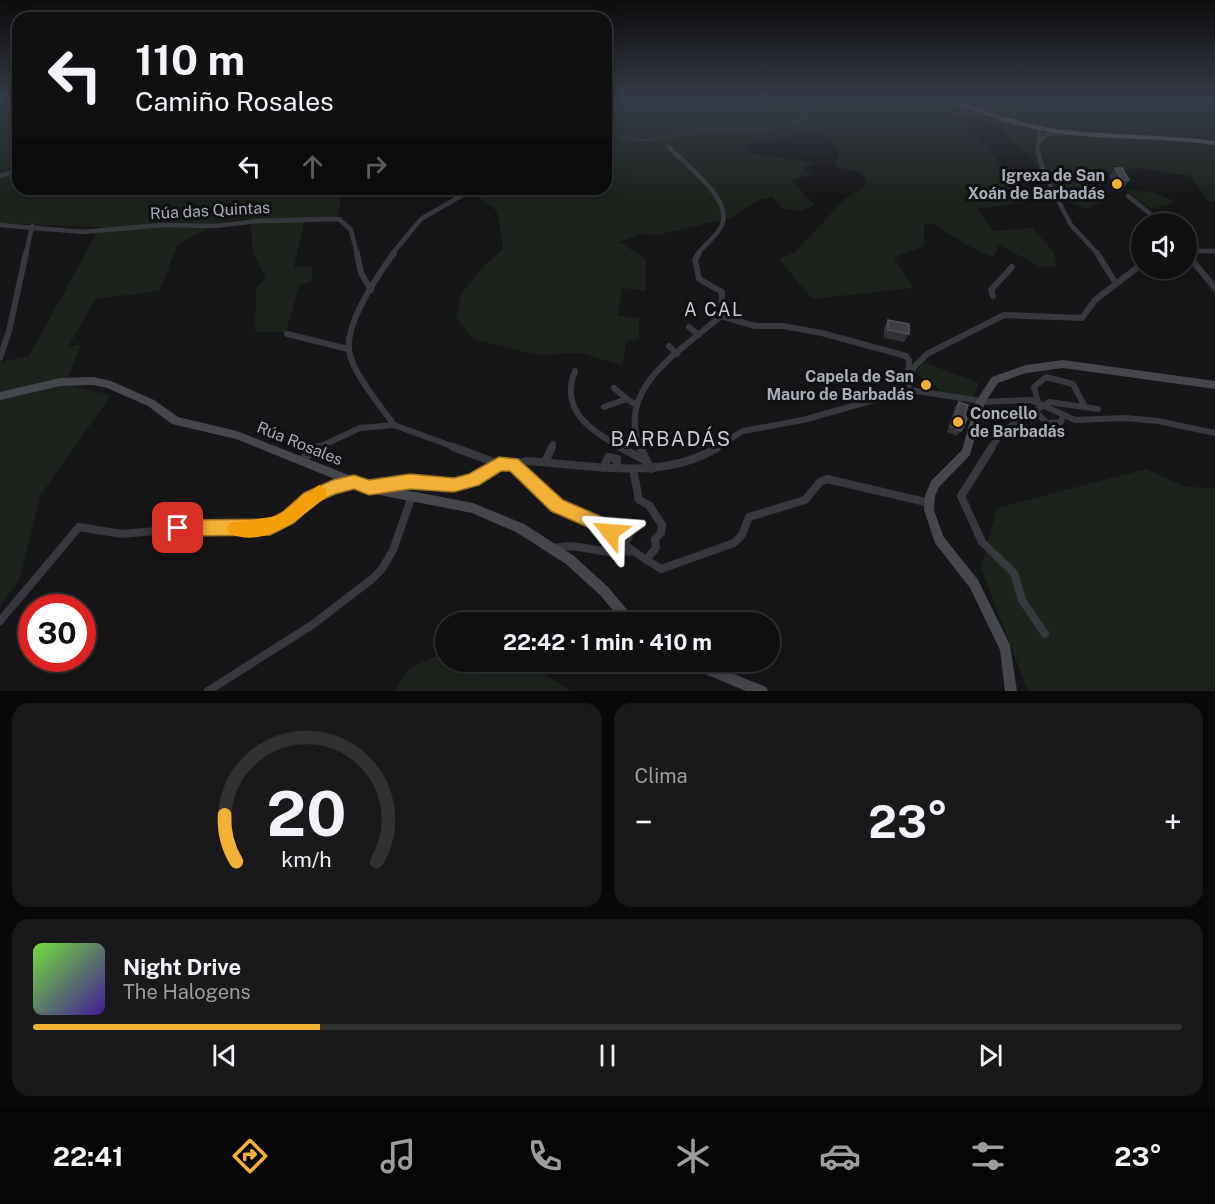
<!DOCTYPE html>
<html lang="es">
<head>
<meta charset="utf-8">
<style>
	body { margin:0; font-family:"Public Sans",sans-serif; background:#19191b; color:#f1f3f6; height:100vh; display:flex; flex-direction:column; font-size:22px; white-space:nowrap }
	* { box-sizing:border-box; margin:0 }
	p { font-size:20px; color:#9c9d9f }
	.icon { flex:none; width:33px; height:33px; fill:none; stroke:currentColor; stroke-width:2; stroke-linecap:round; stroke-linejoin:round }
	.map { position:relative; height:691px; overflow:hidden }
	.panel { display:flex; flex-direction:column; gap:12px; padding:12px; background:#09090a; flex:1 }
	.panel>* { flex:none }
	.banner { position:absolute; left:12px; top:12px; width:600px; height:183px; border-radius:18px; box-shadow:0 3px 15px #0003,0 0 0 2px #303032; background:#101012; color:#f1f3f6; overflow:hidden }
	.buttons { position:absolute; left:1131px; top:213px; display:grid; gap:12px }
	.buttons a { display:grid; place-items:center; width:66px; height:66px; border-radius:50%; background:#101012; box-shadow:0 3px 15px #0003,0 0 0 2px #303032; font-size:30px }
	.speed { position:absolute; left:18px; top:594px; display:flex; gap:12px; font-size:30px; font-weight:700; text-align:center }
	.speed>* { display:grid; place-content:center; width:78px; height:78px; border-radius:50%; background:#101012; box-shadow:0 3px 15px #0003,0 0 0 2px #303032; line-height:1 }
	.speed .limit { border:9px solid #d22; background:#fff; color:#111 }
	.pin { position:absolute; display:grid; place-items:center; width:51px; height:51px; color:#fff; margin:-26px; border-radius:12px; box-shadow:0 3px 9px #0006 }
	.me { position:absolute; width:66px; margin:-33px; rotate:298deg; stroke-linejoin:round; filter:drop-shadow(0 0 4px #0008) }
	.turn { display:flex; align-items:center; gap:21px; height:126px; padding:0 24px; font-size:27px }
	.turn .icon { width:78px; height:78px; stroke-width:2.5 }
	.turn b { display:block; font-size:42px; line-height:51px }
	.lanes { display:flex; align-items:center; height:57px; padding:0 24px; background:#0003; justify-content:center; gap:30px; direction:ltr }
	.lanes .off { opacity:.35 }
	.big { font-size:45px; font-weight:700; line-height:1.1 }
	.panel .tile { flex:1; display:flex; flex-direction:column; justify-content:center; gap:9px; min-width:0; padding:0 21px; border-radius:18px; background:#19191b }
	.panel .dial { align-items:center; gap:0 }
	.dial svg { height:156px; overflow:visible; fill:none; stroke:#303032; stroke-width:7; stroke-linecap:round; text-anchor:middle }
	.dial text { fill:#f1f3f6; stroke:none }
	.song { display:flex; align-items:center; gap:18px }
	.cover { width:72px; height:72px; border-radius:9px; background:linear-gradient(135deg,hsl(100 70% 55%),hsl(260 70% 35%)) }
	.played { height:6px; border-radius:3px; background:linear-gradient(90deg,#f2b134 25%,#303032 25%) }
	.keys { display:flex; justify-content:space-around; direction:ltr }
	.heat { display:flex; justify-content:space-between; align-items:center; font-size:33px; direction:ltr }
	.panel .tiles { flex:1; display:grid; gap:12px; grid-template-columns:1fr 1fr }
	.tile:last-child { grid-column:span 2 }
	.trip { position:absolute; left:435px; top:612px; width:345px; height:60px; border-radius:30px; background:#101012; box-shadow:0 3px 15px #0003,0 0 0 2px #303032; font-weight:700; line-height:60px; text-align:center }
	.tabs { display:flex; height:96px; justify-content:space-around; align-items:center; background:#060607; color:#9c9d9f }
	.tabs .icon { width:42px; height:42px }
	.tabs .on { color:#f2b134 }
	.tabs b { font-size:27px; color:#f1f3f6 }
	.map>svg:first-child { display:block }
</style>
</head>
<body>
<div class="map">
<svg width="1215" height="691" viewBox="0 0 1215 691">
	<rect width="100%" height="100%" fill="#161618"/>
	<g fill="#1c231d" fill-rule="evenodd">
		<polygon points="7,99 18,99 18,169 0,175 0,101"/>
		<path d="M606 99H1215V201H1208L1190 176 1140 168 1098 174 1096 190 1101 202 1088 209 1064 201 1049 178H1016L1021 203 977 209 993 231 1032 228 1054 252 1057 267H1041L999 245 994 257 972 248 932 223 924 225V246L894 257 913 288 812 299 779 259 794 253 846 198 864 187 866 181 861 173 834 166 840 153 828 136 798 133 781 139 747 144 748 153 816 163 804 167 811 175 792 180 814 205 802 211 781 208 772 197 760 200 732 217 658 235 640 234 619 242 646 259V291L623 288 617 316 639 318V339L627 341 622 365 581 353 537 355 473 339 456 317 461 294 482 268 503 249 498 212 467 189H606ZM953 116H973L1008 126H1002L1007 137 1029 154 1042 173 1006 174 986 143H982Z"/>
		<polygon points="18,172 18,189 387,189 341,197 338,216 304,222 294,267 313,267 311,282 299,285 286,332 255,332 256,288 266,278 253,253 250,218 220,222 178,244 159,291 95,299 68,347 81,345 65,385 111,395 40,496 20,579 0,606 0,362 29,356 100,227 0,223 0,178"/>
		<polygon points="1132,190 1155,193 1176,202 1150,209 1128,192"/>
		<polygon points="923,362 979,383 973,398 941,393 930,379 924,382 916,372"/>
		<polygon points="1146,469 1186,487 1215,488 1215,691 1028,691 981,568 997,508"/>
		<polygon points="445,652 446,662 524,662 571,691 394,691 410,668"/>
	</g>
	<polygon fill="#2c353c" points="802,99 804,99 811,109 800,122 771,129 711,130 648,141 606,138 652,139 710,129 773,127 797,121 808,109"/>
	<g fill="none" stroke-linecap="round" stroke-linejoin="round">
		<g stroke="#37383d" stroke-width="4.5">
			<polyline points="1040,134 1037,150 1045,175 1071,225 1098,254"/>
			<polyline points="1041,140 1047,134 1068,133"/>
			<path d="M669 147C685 165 733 198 722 225 717 237 704 244 698 254"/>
			<polyline points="0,176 18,170"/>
			<polyline points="1128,196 1163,224"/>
			<polyline points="0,225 83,232 162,225 215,226 259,221 339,219 351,230 357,254"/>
			<polyline points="1186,251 1215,251"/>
			<polyline points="26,254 32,226"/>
			<polyline points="392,254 421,219 473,189"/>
		</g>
		<g stroke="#37383d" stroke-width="6">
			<polyline points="357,253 361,273 371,290"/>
			<path d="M394 253C378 275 346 321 349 349 351 372 381 406 394 425"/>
			<polyline points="1097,253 1115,282"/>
			<polyline points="1186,253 1215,288"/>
			<polyline points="993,296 991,290 1012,267"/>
			<polyline points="721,316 755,326 783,326 822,333 906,356 909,360 908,381"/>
			<polyline points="689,327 699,335"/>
			<polyline points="287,334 348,349"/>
			<polyline points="669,346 677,354"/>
			<polyline points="0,358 9,331 26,253"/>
			<path d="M575 371C559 410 591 431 622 448"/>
			<polyline points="614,388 627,399"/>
			<polyline points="981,401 910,390 908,385 914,367 927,354 1004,315 1082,318 1095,300 1142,264"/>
			<polyline points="981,402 1031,400 1075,420 1125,418 1158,421 1215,433"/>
			<polyline points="1038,402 1034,387 1046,377 1073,384 1085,407"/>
			<polyline points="604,407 627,399 636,405"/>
			<polyline points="1036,412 1047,423 1061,422 1063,415"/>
			<polyline points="1040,436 1051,431 1047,423"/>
			<polyline points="317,448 360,428 394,425 457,448"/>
			<polyline points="551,448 553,444"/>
			<path d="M641 448C613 389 682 350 721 316L722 292 699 279 695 260 699 253"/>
			<polyline points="715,448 743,431 803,420 910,390"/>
			<path d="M991 448C1009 420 1024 420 1049 402L1098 409"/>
		</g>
		<g stroke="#37383d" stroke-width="8">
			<polyline points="453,447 499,464 513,464 557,506 596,523 633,551"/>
			<polyline points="620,447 644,460"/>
			<polyline points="640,447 651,469"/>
			<polyline points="992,447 961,496 982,542 1014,573 1022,600 1045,634"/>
			<polyline points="302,460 319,447"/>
			<polyline points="545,462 552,447"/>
			<path d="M513 464 527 461C590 465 662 482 718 447"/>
			<polyline points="604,468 608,457 617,459 617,468"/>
			<polyline points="633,469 639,500 649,505 662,525 661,533 655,539 656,548 646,560"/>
			<path d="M376 487C422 478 459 493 499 464"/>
			<polyline points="625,544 630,534 630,525"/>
			<polyline points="551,548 572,546 615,553 633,551 661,569 734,543 742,535 749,517 805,500 820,482 827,479 930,503"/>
			<polyline points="0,621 79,527 122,534 200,527 270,527 281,522 314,496 354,482"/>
			<polyline points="208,691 312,625 372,579 382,569 393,550 412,496"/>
		</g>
		<g fill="#45474d" fill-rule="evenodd">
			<polygon points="1063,360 1215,381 1215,389 1063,368 1026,373 998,383 985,402 970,455 939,487 935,496 934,510 943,536 978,580 1010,645 1017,691 1005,691 1000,650 970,588 935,543 924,510 925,496 931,481 962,450 976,401 992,377 1026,365"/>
			<polygon points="93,377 111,381 154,400 178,417 237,431 369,483 473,503 524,524 574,556 608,587 634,618 636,622 623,622 600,595 566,564 516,532 472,513 369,493 236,439 172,424 148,406 107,388 93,385 60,386 0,400 0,392 60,378"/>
			<polygon points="684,662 704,662 766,687 768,691 746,691 686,666"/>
		</g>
		<path fill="#53555c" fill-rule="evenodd" d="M944 99H952C987 112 1022 124 1059 129 1110 136 1163 134 1215 141V145C1167 138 1120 140 1072 135 1041 132 1011 124 982 114 970 110 954 106 944 99Z"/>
	</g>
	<g fill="#323236">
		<polygon points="1115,168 1129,180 1123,188 1116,188 1109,176"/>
		<polygon points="888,320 909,334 904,342 884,338 884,328"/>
		<polygon points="959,402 961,431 956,436 947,432 955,407"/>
	</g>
	<g fill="#3f3f44" stroke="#4f5156" stroke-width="1.5">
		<polygon points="1115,168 1122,168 1129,180 1122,180"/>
		<polygon points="888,320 909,324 909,334 888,330"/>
		<polygon points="959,402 968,405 965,415 967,419 961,431 952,427"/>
	</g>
	<linearGradient id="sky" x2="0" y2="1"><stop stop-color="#0c0c0d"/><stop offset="0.51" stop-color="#363c48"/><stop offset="1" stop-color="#363c48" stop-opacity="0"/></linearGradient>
	<rect width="1215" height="196" fill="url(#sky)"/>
	<polygon fill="#f2b134" stroke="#9d7322" stroke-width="1.5" points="499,457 518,459 563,500 602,517 616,527 618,532 616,538 610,540 590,528 551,511 510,471 501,471 479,485 454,492 410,489 369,495 354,489 335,494 315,503 294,523 270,535 178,536 172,533 170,528 172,522 178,520 269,519 283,512 304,493 333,480 354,475 369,480 410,474 454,478 469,474"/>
	<path fill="#f59e0b" d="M319 485 325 488 327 493 325 498C298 519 267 548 230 534L227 528 230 523 277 516Z"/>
	<g fill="#f2b134" stroke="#111113" stroke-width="2">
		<circle cx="1117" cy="184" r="6"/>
		<circle cx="926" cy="385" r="6"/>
		<circle cx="958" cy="422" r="6"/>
	</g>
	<g text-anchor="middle" stroke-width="6" stroke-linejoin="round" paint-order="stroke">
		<g font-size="16" font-weight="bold" fill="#a8adb8" stroke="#111113" text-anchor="end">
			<text x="1105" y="181">Igrexa de San<tspan x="1105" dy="18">Xoán de Barbadás</tspan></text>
			<text x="914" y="382">Capela de San<tspan x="914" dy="18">Mauro de Barbadás</tspan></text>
			<text x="970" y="419" text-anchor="start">Concello<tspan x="970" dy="18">de Barbadás</tspan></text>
		</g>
		<g font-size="16" fill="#a8adb8" stroke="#111113">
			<text transform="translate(210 210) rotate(-3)" y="6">Rúa das Quintas</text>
			<text transform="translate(300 443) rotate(22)" y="6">Rúa Rosales</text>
		</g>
		<g font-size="18" letter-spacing="1.5" fill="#c9ccd4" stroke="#111113">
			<text x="714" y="316">A CAL</text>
		</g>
		<g font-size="20" letter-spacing="1.5" fill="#c9ccd4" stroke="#111113">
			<text x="671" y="446">BARBADÁS</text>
		</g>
	</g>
</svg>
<div class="buttons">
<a><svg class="icon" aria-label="sound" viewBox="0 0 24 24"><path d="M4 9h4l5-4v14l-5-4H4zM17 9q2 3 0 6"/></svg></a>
</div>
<div class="speed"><div class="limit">30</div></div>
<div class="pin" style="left:178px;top:528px;background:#d93025"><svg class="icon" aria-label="arrive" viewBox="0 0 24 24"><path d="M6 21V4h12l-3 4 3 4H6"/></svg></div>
<svg class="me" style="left:610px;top:532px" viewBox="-20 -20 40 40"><path d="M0-17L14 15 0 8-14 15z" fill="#f2b134" stroke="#fff" stroke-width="4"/></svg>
<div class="trip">22:42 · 1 min · 410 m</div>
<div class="banner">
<div class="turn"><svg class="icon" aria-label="left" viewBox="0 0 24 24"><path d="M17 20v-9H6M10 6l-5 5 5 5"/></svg><div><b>110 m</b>Camiño Rosales</div></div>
<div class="lanes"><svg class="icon" aria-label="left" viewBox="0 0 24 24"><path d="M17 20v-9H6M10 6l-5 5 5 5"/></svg><svg class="icon off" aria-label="ahead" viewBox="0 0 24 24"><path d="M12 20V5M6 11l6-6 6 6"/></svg><svg class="icon off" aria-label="right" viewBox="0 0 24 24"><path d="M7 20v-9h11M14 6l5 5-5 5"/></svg></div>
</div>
</div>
<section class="panel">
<div class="tiles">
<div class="tile dial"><svg viewBox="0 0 100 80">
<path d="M14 69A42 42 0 1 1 86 69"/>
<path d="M14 69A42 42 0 0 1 8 45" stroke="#f2b134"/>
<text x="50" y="56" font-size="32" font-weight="700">20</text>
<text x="50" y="72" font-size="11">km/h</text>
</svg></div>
<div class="tile"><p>Clima</p>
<div class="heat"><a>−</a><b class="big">23°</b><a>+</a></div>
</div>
<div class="tile">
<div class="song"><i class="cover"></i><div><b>Night Drive</b><p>The Halogens</p></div></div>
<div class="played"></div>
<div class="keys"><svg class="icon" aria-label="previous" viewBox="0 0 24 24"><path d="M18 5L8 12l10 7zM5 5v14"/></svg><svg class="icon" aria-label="pause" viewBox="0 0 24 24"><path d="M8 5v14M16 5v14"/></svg><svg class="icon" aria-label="next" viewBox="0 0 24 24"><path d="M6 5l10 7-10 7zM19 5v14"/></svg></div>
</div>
</div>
</section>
<nav class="tabs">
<b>22:41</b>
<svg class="icon on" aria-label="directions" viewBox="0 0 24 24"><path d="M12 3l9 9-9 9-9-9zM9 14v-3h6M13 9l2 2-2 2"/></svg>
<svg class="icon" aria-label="music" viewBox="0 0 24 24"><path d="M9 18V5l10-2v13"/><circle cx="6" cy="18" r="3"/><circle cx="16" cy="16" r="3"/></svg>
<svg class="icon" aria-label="phone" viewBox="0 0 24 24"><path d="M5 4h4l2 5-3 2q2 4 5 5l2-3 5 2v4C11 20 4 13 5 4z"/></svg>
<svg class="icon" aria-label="climate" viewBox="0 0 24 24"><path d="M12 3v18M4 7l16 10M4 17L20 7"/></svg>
<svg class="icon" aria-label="car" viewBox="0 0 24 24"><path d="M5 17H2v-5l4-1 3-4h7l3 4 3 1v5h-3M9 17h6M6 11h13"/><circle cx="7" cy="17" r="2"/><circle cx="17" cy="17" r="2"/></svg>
<svg class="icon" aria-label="filters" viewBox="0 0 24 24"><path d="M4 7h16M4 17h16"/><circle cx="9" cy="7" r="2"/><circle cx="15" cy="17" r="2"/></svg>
<b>23°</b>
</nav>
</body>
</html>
